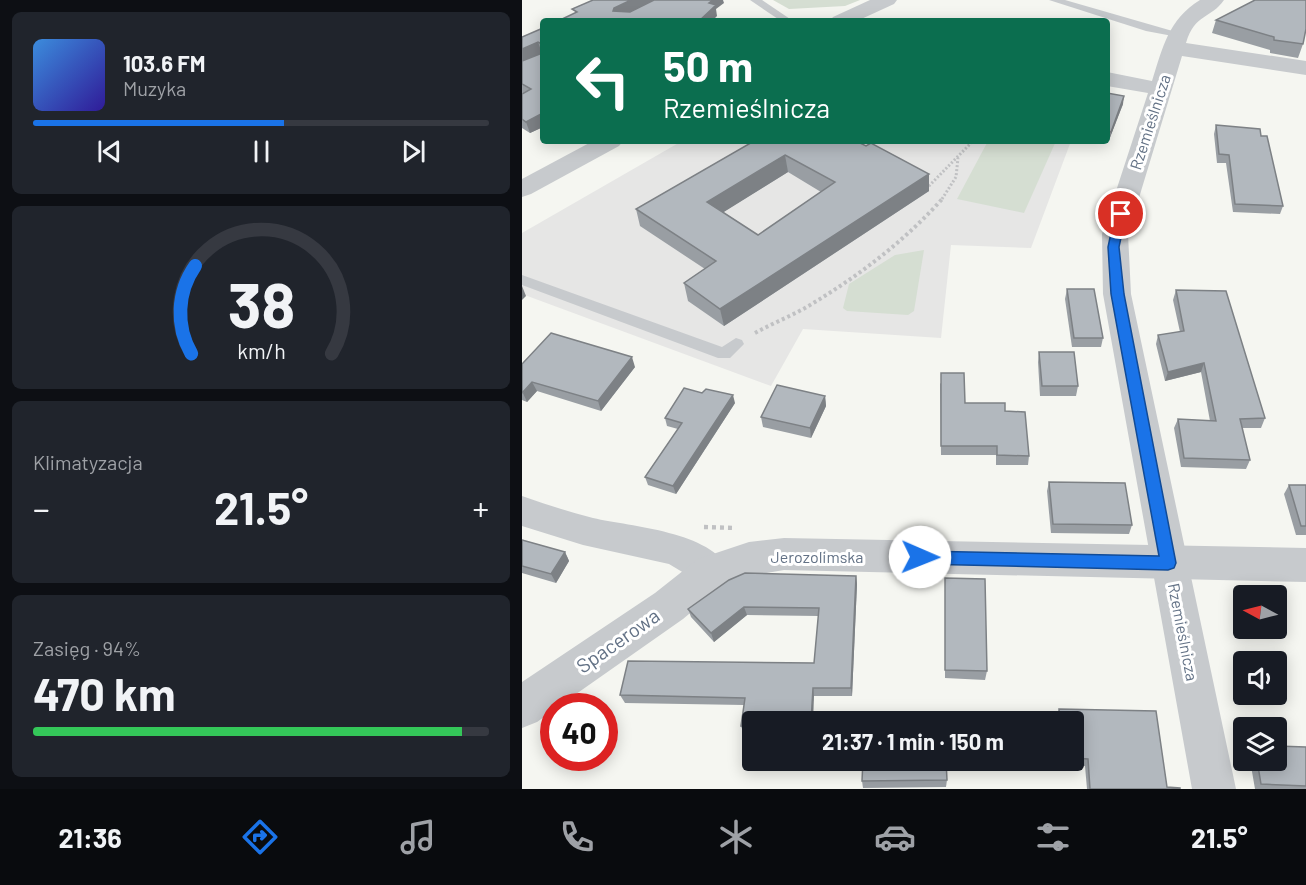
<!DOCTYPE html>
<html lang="pl">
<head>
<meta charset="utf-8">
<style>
	body { margin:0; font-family:Barlow,sans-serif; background:#20242c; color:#f1f3f6; height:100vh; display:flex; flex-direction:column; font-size:22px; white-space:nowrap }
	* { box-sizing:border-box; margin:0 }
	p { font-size:20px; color:#9ea1a6 }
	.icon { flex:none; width:33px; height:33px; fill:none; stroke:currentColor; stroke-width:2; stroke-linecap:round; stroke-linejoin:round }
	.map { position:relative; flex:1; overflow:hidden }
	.panel { display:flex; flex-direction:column; gap:12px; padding:12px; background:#0d0f14; width:522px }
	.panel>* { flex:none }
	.hud { position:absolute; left:18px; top:18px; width:570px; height:126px; border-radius:6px; box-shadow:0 3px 15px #0003; background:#0b6e4f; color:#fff; overflow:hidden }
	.needle { width:39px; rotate:277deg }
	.buttons { position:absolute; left:711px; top:585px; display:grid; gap:12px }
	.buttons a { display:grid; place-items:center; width:54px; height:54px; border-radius:6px; background:#171b24; box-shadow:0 3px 15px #0003; font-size:30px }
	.speed { position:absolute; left:18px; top:693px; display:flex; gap:12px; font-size:30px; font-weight:700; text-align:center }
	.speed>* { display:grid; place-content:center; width:78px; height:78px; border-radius:50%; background:#171b24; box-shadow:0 3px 15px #0003; line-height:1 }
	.speed .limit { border:9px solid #d22; background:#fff; color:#111 }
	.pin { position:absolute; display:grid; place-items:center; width:51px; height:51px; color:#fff; margin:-26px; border:3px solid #fff; border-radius:50%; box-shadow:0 2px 6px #0007 }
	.me { position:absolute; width:66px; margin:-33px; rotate:91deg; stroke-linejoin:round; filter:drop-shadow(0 0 4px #0008) }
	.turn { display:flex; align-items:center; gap:21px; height:126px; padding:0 24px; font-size:27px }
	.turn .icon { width:78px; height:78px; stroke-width:2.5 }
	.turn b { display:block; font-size:42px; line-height:51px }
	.big { font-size:45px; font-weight:700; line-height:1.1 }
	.panel .card { flex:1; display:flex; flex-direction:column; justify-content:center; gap:9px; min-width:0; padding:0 21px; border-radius:9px; background:#20242c }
	.panel .dial { align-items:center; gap:0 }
	.dial svg { height:156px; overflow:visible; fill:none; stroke:#363941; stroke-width:7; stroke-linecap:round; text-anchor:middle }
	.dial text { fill:#f1f3f6; stroke:none }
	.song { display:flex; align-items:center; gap:18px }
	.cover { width:72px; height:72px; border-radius:9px; background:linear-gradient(135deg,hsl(210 70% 55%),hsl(250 70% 35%)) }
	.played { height:6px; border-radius:3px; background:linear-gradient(90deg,#1a73e8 55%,#363941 55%) }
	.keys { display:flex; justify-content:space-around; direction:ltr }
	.heat { display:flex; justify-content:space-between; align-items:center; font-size:33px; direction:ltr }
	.charge { height:9px; border-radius:4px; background:linear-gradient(90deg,#34c759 94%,#363941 0) }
	.trip { position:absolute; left:220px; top:711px; width:342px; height:60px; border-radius:6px; background:#171b24; box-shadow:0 3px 15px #0003; font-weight:700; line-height:60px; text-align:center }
	.menu { display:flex; height:96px; justify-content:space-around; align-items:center; background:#090b0e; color:#9ea1a6 }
	.menu .icon { width:42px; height:42px }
	.menu .on { color:#1a73e8 }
	.menu b { font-size:27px; color:#f1f3f6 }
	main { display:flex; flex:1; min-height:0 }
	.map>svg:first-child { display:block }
</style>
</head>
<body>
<main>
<section class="panel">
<div class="card">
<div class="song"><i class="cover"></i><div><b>103.6 FM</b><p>Muzyka</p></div></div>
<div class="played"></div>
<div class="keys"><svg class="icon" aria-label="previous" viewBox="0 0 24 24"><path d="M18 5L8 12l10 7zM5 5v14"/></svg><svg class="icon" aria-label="pause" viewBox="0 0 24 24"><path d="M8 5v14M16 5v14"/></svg><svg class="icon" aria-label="next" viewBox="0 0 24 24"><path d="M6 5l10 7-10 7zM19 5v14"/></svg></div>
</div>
<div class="card dial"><svg viewBox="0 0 100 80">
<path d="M14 69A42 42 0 1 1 86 69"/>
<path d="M14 69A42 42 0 0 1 16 24" stroke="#1a73e8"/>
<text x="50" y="56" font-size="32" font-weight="700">38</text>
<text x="50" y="72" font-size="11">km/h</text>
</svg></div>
<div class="card"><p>Klimatyzacja</p>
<div class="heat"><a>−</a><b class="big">21.5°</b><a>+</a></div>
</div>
<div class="card"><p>Zasięg · 94%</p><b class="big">470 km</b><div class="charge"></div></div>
</section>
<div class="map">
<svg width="784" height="789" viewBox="0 0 784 789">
	<rect width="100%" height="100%" fill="#f5f6f1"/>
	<polygon fill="#e6e6e5" points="160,141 549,141 509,248 429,245 419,338 281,329 249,386 0,294 0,233"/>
	<g fill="#d5ded2">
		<polygon points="251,0 338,0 323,6 267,9"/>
		<polygon points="466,141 534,141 502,213 435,199"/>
		<polygon points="402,250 392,311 386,315 325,311 321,308 327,284 373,255"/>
	</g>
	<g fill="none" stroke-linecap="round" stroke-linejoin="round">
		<g stroke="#c0c1c3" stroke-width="3" stroke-dasharray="2 2" stroke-linecap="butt">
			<polyline points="404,189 451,141"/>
			<polyline points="420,199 434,177 436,158"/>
		</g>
		<path stroke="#c0c1c3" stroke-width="4" stroke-dasharray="3 3" stroke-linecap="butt" d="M233 333C249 324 267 317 283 308 334 278 382 242 421 198"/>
		<polyline stroke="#c0c1c3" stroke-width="4.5" stroke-dasharray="4 4" stroke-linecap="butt" points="182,527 214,528"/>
		<g fill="#c7cacd" fill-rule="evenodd">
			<polygon points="228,0 240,0 271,21 259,21"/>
			<polygon points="527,0 543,0 661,34 656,37 624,31"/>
			<polygon points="0,275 200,347 214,338 220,340 222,344 208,358 196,358 0,285"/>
		</g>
		<g fill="#c7cacd" fill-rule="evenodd">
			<polygon points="348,0 375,0 372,4 335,21 308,21 311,17"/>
			<path d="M678 0H702C689 19 673 13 664 43L784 61V75L660 56 606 234 609 294 714 789H670L581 294 580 234 626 93 585 86V72L630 81C641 47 646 20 678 0Z"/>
			<polygon points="71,141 101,141 97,146 9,194 0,197 0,179"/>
			<path d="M0 496C23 504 47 512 71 518 110 527 189 531 208 571L203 582 190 587 177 582 147 564 61 545 0 526Z"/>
		</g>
		<polygon fill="#c7cacd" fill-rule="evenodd" points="262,538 784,548 784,582 262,570 227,576 203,584 161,619 37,706 32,706 32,710 15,722 0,728 0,682 133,593 176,559 227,542"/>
	</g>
	<g fill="#999ea3" fill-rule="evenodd">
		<polygon points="694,20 781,44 776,58 748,53 748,50 690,33"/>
		<polygon points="21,28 21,127 8,133 0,128 0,94 1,93 0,93 0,37"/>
		<polygon points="585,93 601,104 587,140 585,139"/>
		<polygon points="694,125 739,136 761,206 758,214 711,212 704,163 695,163 692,134"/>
		<path d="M232 141 407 191 202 326 166 301 162 283 183 269 118 226 114 209ZM266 172 299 192 236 235 201 212Z"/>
		<polygon points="545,289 581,338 579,347 550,347 543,299"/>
		<polygon points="654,290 743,418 739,428 720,428 728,460 724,469 659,467 652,428 656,419 688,421 679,372 643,381 634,344 636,335 658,332 651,300"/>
		<polygon points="517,352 556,386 554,396 518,396 516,362"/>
		<polygon points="0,364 113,367 79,411 15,391 5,402 0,400"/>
		<polygon points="418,383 443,403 483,411 507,456 506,465 474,465 474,455 419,455"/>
		<polygon points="303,396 304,406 289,438 241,427 239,417"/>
		<polygon points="213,403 154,494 126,485 123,477 156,429 145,426 143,418"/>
		<polygon points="527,482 610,525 607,534 529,533 525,491"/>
		<polygon points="767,485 784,485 784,535 774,535 762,494"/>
		<polygon points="0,540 43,552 47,561 34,583 0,573"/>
		<polygon points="334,576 335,584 330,696 292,696 231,722 231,733 222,734 219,726 222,705 103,703 98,695 292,663 297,616 225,615 192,642 169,617 166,609"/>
		<polygon points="423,587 465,671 463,680 423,678"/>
		<polygon points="537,709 645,787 658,789 565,789 563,766 539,765 539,760 552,760 552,722 536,722 535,717"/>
		<polygon points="784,747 784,789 733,789 728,760 754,760"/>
		<polygon points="425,780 424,787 341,788 340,781"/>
	</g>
	<g fill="#7d8185">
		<polygon points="109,0 133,0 95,19 91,11 92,8"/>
		<polygon points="191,0 201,0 202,3 194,9 195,16 190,21 177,21 187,3"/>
		<polygon points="16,42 20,53 0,62 0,49"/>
		<polygon points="602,96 601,104 587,140 589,132"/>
		<polygon points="21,113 21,127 8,133 4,122"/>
		<polygon points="263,155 266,172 189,220 185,202"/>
		<polygon points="407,174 407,191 202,326 198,309"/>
		<polygon points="0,286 4,296 0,300"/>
		<polygon points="110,357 113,367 79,411 76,401"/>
		<polygon points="682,363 679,372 643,381 646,372"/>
		<polygon points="10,382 15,391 5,402 1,393"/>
		<polygon points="211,395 213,403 154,494 151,486"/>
		<polygon points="303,396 304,406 289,438 288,428"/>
		<polygon points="43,552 47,561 34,583 29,574"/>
		<polygon points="334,576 335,584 330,696 329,688"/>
		<polygon points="222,607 225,615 192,642 189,633"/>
		<polygon points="291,688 292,696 291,722 289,722"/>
	</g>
	<g fill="#b2b8be" stroke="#7d8185" stroke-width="1.5" fill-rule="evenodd">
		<polygon points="71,0 109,0 92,8 91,11 108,12 132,0 191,0 187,3 194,5 177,21 36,21 55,12 50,9"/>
		<polygon points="733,0 784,0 784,29 781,44 752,40 752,37 694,20"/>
		<polygon points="21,28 21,113 4,122 0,119 0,94 9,89 0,84 0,61 18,54 20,44 16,42 0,49 0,37"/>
		<polygon points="585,93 602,96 589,132 585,131"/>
		<polygon points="694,125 738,129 739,136 745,136 761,206 713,204 707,155 697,154"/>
		<path d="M232 141H334L344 146 349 143 407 174 198 309 162 283 194 261 114 209ZM263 155 313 182 236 235 185 202Z"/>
		<polygon points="545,289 572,289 581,338 552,338"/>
		<polygon points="654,290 704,291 743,418 718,419 728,460 662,458 656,419 694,421 682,363 646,372 636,335 662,331"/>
		<polygon points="29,333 110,357 76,401 10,382 0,393 0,364"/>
		<polygon points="517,352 552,352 556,386 520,386"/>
		<polygon points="419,373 442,373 443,403 483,403 483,411 503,412 507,456 475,455 475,446 419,446"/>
		<polygon points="255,385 303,396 288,428 239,417"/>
		<polygon points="162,388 180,393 184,389 211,395 151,486 123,477 160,423 143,418"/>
		<polygon points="527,482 603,483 610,525 531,524"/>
		<polygon points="767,485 784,485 784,526 779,526"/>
		<polygon points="0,540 43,552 29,574 0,566"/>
		<polygon points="223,573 334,576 329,688 291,688 289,722 231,722 231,726 219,726 223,698 98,695 106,661 292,663 297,608 222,607 189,633 166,609 207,580"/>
		<polygon points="423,578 463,579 465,671 423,670"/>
		<polygon points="537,709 634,711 645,787 658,788 658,789 568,789 566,759 552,758 552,722 538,722"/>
		<polygon points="754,746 784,747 784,786 739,784 735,760 754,760"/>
		<polygon points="341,760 424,760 425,780 340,781"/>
	</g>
	<polygon fill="#1a73e8" stroke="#114b97" stroke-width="1.5" points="599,210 604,214 597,247 602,294 654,563 652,568 646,570 398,564 392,562 390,557 392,553 398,551 637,556 589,294 586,247 593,214"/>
	<g text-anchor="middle" stroke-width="6" stroke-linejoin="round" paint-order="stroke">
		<g font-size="16" fill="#627185" stroke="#fff">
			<text transform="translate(628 122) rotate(-72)" y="6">Rzemieślnicza</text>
			<text x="295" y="563">Jerozolimska</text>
			<text transform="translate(661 632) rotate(79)" y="6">Rzemieślnicza</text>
		</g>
		<g font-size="20" fill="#627185" stroke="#fff">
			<text transform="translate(96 641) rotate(-35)" y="7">Spacerowa</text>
		</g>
	</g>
</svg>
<div class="buttons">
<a><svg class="needle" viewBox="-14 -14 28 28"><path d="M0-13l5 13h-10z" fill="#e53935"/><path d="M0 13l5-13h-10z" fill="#9ea1a6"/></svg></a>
<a><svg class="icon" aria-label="sound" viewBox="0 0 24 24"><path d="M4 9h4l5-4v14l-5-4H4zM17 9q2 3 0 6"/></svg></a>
<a><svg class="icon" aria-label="layers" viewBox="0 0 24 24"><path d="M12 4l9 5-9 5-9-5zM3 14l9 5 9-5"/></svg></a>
</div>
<div class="speed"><div class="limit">40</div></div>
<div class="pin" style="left:599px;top:214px;background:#d93025"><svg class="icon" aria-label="arrive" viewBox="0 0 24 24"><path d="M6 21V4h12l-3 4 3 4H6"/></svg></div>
<svg class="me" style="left:398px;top:557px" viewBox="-20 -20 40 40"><circle r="19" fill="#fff"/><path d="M0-13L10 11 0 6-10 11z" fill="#1a73e8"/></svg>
<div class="trip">21:37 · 1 min · 150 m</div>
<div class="hud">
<div class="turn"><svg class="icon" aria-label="left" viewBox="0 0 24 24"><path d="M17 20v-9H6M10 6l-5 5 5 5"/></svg><div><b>50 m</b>Rzemieślnicza</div></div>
</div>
</div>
</main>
<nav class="menu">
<b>21:36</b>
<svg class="icon on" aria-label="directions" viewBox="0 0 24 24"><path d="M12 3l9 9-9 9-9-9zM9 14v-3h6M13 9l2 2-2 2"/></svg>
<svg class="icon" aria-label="music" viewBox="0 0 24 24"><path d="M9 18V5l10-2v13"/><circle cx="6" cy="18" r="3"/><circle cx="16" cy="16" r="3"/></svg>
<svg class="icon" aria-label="phone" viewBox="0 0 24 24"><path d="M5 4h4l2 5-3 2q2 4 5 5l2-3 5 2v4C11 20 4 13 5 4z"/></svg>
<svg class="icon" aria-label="climate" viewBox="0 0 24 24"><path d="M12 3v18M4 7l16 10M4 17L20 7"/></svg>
<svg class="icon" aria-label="car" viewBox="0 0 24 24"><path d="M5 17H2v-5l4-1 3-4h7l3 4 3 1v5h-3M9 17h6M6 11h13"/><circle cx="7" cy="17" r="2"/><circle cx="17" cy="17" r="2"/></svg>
<svg class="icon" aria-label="filters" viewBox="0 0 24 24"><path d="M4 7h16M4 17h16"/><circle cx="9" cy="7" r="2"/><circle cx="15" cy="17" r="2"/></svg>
<b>21.5°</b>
</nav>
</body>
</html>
